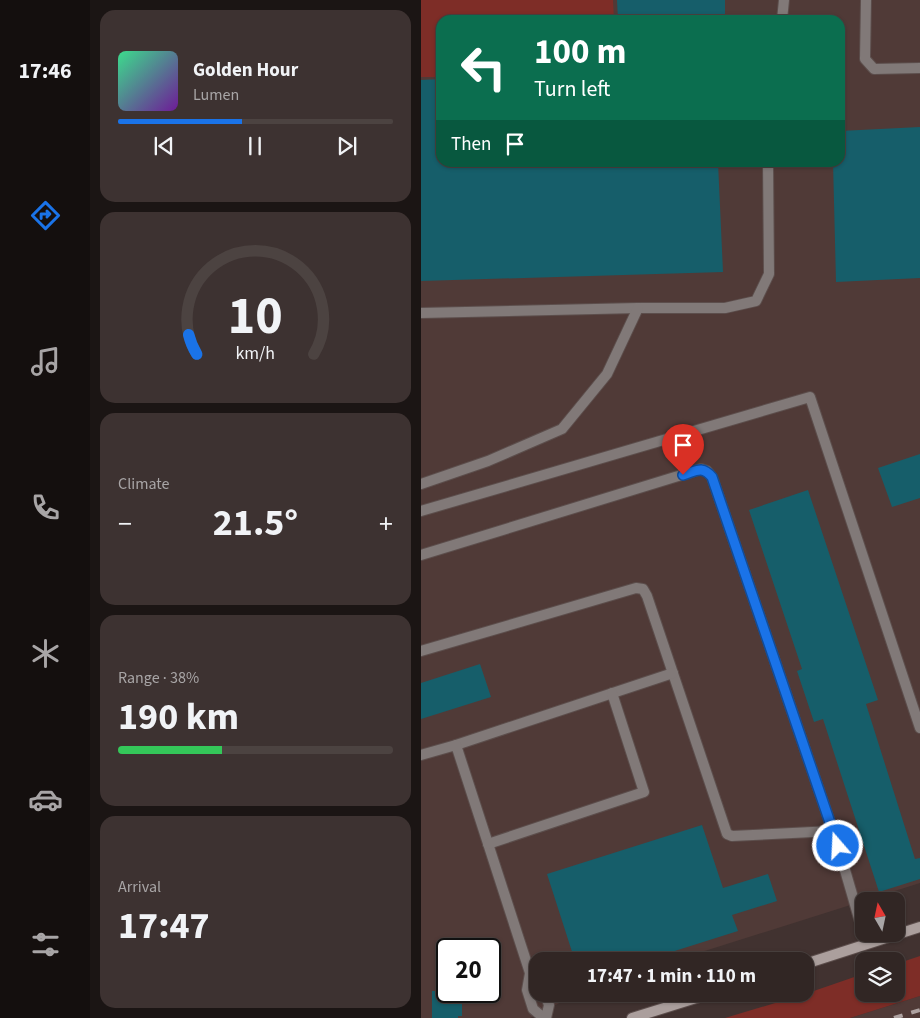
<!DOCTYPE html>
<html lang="en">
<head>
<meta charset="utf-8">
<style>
	body { margin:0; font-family:"Source Sans 3",sans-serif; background:#3d3231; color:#f1f3f6; height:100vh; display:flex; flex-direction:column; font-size:19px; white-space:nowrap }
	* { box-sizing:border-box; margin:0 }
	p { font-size:16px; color:#a8a5a6 }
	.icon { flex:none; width:28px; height:28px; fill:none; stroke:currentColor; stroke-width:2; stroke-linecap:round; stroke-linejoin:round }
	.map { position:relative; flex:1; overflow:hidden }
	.details { display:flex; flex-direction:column; gap:10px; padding:10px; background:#1b1514; width:331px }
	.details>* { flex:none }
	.top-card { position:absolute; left:15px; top:15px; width:409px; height:152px; border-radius:15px; box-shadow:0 1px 4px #0004,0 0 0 1px #4c4341; background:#0b6e4f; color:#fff; overflow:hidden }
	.needle { width:32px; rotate:351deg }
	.fabs { position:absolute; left:434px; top:892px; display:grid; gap:10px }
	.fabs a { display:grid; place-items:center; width:50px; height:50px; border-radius:10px; background:#312624; box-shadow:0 1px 4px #0004,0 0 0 1px #4c4341; font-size:25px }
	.speed { position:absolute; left:15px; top:938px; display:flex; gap:10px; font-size:25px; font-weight:700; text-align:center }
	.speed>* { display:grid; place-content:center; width:65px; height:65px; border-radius:50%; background:#312624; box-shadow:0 1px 4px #0004,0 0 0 1px #4c4341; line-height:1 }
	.speed .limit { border:2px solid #111; border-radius:8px; background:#fff; color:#111 }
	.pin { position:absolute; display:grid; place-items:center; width:42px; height:42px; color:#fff; margin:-51px -21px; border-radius:50% 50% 50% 0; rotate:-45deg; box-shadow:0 0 5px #0007 }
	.pin .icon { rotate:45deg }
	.me { position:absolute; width:55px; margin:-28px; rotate:341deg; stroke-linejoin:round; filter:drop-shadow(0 0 4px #0008) }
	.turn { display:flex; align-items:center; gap:18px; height:105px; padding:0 15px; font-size:22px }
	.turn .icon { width:65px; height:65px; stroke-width:2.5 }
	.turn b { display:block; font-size:35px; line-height:42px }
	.then { display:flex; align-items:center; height:48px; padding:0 15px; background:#0003; gap:10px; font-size:19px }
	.big { font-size:38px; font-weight:700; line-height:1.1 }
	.details .card { flex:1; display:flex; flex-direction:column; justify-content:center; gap:8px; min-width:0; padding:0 18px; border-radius:15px; background:#3d3231 }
	.details .dial { align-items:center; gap:0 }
	.dial svg { height:130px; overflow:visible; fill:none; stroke:#4c4341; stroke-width:7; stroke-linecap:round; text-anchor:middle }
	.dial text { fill:#f1f3f6; stroke:none }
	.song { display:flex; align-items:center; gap:15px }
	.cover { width:60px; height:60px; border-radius:8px; background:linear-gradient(135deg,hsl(150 70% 55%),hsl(280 70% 35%)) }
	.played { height:5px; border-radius:2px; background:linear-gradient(90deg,#1a73e8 45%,#4c4341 45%) }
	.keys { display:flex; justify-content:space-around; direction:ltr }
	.heat { display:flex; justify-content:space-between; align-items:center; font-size:28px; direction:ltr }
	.charge { height:8px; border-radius:4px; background:linear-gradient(90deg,#34c759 38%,#4c4341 0) }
	.trip { position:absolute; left:108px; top:952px; width:285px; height:50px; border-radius:15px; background:#312624; box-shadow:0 1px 4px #0004,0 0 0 1px #4c4341; font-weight:700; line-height:50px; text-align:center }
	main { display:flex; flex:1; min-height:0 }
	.tab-bar { display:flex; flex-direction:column; width:90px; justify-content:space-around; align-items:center; background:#140f0e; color:#a8a5a6 }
	.tab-bar .icon { width:35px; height:35px }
	.tab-bar .active { color:#1a73e8 }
	.tab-bar b { font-size:22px; color:#f1f3f6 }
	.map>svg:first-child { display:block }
</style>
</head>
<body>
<main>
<nav class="tab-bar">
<b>17:46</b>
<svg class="icon active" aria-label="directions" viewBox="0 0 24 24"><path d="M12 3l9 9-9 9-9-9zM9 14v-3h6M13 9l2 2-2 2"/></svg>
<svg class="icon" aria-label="music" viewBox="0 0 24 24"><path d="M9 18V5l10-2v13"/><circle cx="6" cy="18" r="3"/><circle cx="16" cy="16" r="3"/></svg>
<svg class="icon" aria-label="phone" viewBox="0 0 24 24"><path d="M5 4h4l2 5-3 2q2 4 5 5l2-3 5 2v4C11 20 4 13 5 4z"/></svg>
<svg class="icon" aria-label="climate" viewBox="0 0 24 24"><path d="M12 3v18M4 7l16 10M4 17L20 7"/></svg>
<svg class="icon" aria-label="car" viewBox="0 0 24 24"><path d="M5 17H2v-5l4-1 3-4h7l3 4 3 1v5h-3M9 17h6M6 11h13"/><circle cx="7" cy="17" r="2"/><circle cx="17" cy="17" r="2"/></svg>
<svg class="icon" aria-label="filters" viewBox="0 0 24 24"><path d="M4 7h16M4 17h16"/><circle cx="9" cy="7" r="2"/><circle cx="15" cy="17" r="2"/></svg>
</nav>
<section class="details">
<div class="card">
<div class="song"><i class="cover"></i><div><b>Golden Hour</b><p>Lumen</p></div></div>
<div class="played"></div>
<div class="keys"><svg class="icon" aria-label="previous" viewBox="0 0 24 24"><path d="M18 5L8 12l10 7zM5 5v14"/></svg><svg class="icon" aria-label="pause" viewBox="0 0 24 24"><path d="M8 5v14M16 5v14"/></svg><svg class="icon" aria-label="next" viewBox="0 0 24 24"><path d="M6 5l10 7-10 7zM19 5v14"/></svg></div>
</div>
<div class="card dial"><svg viewBox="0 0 100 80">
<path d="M14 69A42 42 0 1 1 86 69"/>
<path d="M14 69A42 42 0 0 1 9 57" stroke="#1a73e8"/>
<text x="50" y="56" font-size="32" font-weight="700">10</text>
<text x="50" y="72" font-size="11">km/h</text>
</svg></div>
<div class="card"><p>Climate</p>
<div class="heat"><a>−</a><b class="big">21.5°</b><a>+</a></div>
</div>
<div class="card"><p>Range · 38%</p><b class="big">190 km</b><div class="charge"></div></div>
<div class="card"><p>Arrival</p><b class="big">17:47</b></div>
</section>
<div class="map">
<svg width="499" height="1018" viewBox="0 0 499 1018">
	<rect width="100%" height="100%" fill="#413230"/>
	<g fill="#503a37" fill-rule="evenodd">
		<path d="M0 0H499V883L252 961H116V994H156L109 1018H0ZM20 20H419V162H20ZM26 949H69V991H26Z"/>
		<polygon points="499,996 499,1018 429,1018"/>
	</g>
	<g fill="#7e2d27">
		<polygon points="0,0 192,0 193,20 20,20 20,77 0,77"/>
		<polygon points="499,956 499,996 429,1018 304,1018 384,994 442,974 442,994 475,994 475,964"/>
	</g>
	<g fill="#165e6a">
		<polygon points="196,0 304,0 304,20 197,20"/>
		<polygon points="20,79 20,162 297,162 302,272 0,281 0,80"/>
		<polygon points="499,127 499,278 415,282 412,162 419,162 419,131"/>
		<polygon points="499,454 499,498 471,507 457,468"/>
		<polygon points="387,490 457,700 445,704 494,859 499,858 499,879 458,892 402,719 393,722 376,671 381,669 328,510"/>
		<polygon points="59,664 70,697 0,719 0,683"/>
		<polygon points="281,825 302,888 347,874 356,901 311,915 317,931 222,961 154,961 126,874"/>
		<polygon points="11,991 37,991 37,995 41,995 41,1016 37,1016 37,1018 11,1018"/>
	</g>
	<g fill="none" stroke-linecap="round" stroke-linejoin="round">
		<g stroke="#5c4e4c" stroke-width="12">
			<g id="lane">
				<polyline points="445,0 444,59 453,69 499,68"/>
				<polyline points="361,20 363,0"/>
				<polyline points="0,313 217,308 304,308 335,301 348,274 347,162"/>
				<polyline points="0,484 67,461 141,429 186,374 217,308"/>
				<polyline points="0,511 389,397 499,728"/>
				<polyline points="0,555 280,469 286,471 291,477 417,846 442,932"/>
				<polyline points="0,651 215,588 222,589 226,596 306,834 311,836 412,831"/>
				<polyline points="35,745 252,673"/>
				<polyline points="0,755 35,745 109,973"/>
				<polyline points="67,844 223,792 191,693"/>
				<polyline points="116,981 109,973 106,990 112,1009 123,1018"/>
				<polyline points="124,994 128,1005 125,1018"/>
			</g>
		</g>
		<g stroke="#5c4e4c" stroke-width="12">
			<g id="secondary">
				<polyline points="384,964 499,927"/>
				<polyline points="211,1018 288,994"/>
			</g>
		</g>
		<use href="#lane" stroke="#817978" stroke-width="10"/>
		<use href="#secondary" stroke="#ab9f9d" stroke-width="10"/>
		<polyline stroke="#aea2a1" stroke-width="4" stroke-dasharray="9 9" stroke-linecap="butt" points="473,1018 499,1010"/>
	</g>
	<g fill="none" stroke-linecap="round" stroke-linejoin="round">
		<g stroke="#114b97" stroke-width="12">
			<path id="route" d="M262 475C275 471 281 465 291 477L417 846"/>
		</g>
		<use href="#route" stroke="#1a73e8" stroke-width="9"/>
	</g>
</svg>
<div class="fabs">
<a><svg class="needle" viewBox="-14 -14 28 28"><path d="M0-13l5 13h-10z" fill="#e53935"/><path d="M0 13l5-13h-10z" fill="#a8a5a6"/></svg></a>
<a><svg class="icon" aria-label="layers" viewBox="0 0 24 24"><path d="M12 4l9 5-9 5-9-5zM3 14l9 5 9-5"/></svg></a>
</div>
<div class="speed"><div class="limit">20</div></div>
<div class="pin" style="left:262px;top:475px;background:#d93025"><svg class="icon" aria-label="arrive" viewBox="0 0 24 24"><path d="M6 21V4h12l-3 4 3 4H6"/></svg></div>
<svg class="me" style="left:417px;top:846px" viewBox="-20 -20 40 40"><circle r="17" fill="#1a73e8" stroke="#fff" stroke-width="3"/><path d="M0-11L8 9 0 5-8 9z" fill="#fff"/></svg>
<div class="trip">17:47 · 1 min · 110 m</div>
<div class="top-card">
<div class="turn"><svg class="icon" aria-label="left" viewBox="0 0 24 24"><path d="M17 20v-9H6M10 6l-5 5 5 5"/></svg><div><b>100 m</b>Turn left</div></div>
<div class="then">Then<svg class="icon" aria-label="arrive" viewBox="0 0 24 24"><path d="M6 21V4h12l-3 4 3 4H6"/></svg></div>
</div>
</div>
</main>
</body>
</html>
